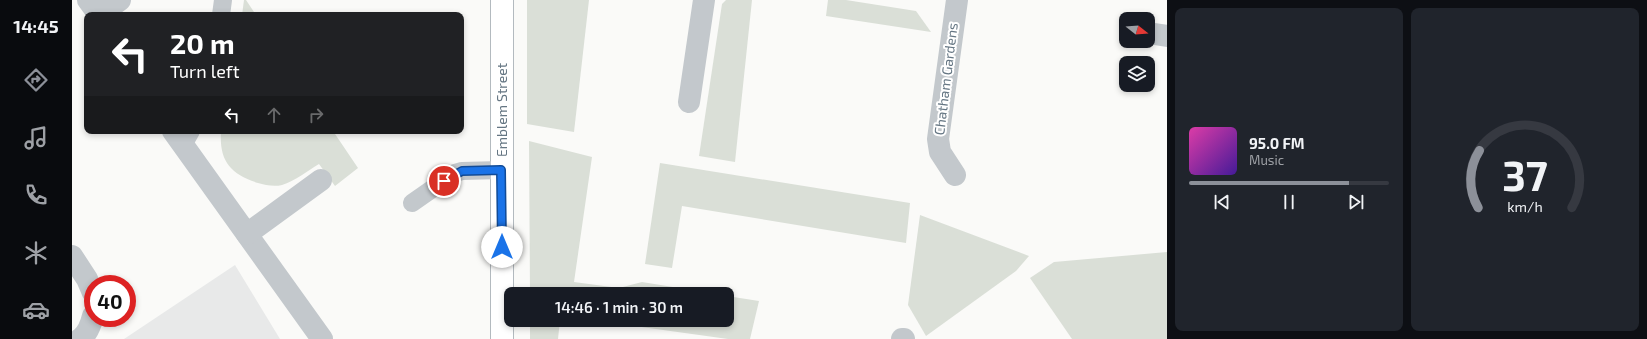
<!DOCTYPE html>
<html lang="en">
<head>
<meta charset="utf-8">
<style>
	body { margin:0; font-family:"Exo 2",sans-serif; background:#20242c; color:#f1f3f6; height:100vh; display:flex; flex-direction:column; font-size:15px; white-space:nowrap }
	* { box-sizing:border-box; margin:0 }
	p { font-size:13px; color:#9ea1a6 }
	.icon { flex:none; width:22px; height:22px; fill:none; stroke:currentColor; stroke-width:2; stroke-linecap:round; stroke-linejoin:round }
	.map { position:relative; flex:1; overflow:hidden }
	.sheet { display:flex; flex-direction:column; gap:8px; padding:8px; background:#0d0f14; width:480px }
	.sheet>* { flex:none }
	.guide { position:absolute; left:12px; top:12px; width:380px; height:122px; border-radius:8px; box-shadow:0 2px 6px #0003; background:#202124; color:#fff; overflow:hidden }
	.needle { width:26px; rotate:107deg }
	.buttons { position:absolute; left:1047px; top:12px; display:grid; gap:8px }
	.buttons a { display:grid; place-items:center; width:36px; height:36px; border-radius:8px; background:#171b24; box-shadow:0 2px 6px #0003; font-size:20px }
	.speed { position:absolute; left:12px; top:275px; display:flex; gap:8px; font-size:20px; font-weight:700; text-align:center }
	.speed>* { display:grid; place-content:center; width:52px; height:52px; border-radius:50%; background:#171b24; box-shadow:0 2px 6px #0003; line-height:1 }
	.speed .limit { border:6px solid #d22; background:#fff; color:#111 }
	.pin { position:absolute; display:grid; place-items:center; width:34px; height:34px; color:#fff; margin:-17px; border:2px solid #fff; border-radius:50%; box-shadow:0 1px 4px #0007 }
	.me { position:absolute; width:44px; margin:-22px; rotate:0deg; stroke-linejoin:round; filter:drop-shadow(0 0 3px #0008) }
	.turn { display:flex; align-items:center; gap:14px; height:84px; padding:0 20px; font-size:18px }
	.turn .icon { width:52px; height:52px; stroke-width:2.5 }
	.turn b { display:block; font-size:28px; line-height:34px }
	.lanes { display:flex; align-items:center; height:38px; padding:0 20px; background:#0003; justify-content:center; gap:20px; direction:ltr }
	.lanes .off { opacity:.35 }
	.sheet .card { flex:1; display:flex; flex-direction:column; justify-content:center; gap:6px; min-width:0; padding:0 14px; border-radius:8px; background:#20242c }
	.sheet .dial { align-items:center; gap:0 }
	.dial svg { height:104px; overflow:visible; fill:none; stroke:#363941; stroke-width:7; stroke-linecap:round; text-anchor:middle }
	.dial text { fill:#f1f3f6; stroke:none }
	.song { display:flex; align-items:center; gap:12px }
	.cover { width:48px; height:48px; border-radius:6px; background:linear-gradient(135deg,hsl(320 70% 55%),hsl(260 70% 35%)) }
	.played { height:4px; border-radius:2px; background:linear-gradient(90deg,#8c9099 80%,#363941 80%) }
	.keys { display:flex; justify-content:space-around; direction:ltr }
	.sheet .tiles { flex:1; display:grid; gap:8px; grid-template-columns:repeat(2,1fr) }
	.trip { position:absolute; left:432px; top:287px; width:230px; height:40px; border-radius:8px; background:#171b24; box-shadow:0 2px 6px #0003; font-weight:600; line-height:40px; text-align:center }
	main { display:flex; flex:1; min-height:0 }
	.menu { display:flex; flex-direction:column; width:72px; justify-content:space-around; align-items:center; background:#090b0e; color:#9ea1a6 }
	.menu .icon { width:28px; height:28px }
	.menu .on { color:#8c9099 }
	.menu b { font-size:18px; color:#f1f3f6 }
	.map>svg:first-child { display:block }
</style>
</head>
<body>
<main>
<nav class="menu">
<b>14:45</b>
<svg class="icon on" aria-label="directions" viewBox="0 0 24 24"><path d="M12 3l9 9-9 9-9-9zM9 14v-3h6M13 9l2 2-2 2"/></svg>
<svg class="icon" aria-label="music" viewBox="0 0 24 24"><path d="M9 18V5l10-2v13"/><circle cx="6" cy="18" r="3"/><circle cx="16" cy="16" r="3"/></svg>
<svg class="icon" aria-label="phone" viewBox="0 0 24 24"><path d="M5 4h4l2 5-3 2q2 4 5 5l2-3 5 2v4C11 20 4 13 5 4z"/></svg>
<svg class="icon" aria-label="climate" viewBox="0 0 24 24"><path d="M12 3v18M4 7l16 10M4 17L20 7"/></svg>
<svg class="icon" aria-label="car" viewBox="0 0 24 24"><path d="M5 17H2v-5l4-1 3-4h7l3 4 3 1v5h-3M9 17h6M6 11h13"/><circle cx="7" cy="17" r="2"/><circle cx="17" cy="17" r="2"/></svg>
</nav>
<div class="map">
<svg width="1095" height="339" viewBox="0 0 1095 339">
	<rect width="100%" height="100%" fill="#fafaf8"/>
	<polygon fill="#e8e9e9" points="163,265 208,339 52,339"/>
	<g fill="#dadfd7">
		<polygon points="172,0 174,0 184,15 170,15"/>
		<polygon points="455,0 517,0 502,132 455,124"/>
		<polygon points="654,0 680,0 663,162 627,156 650,4"/>
		<polygon points="756,0 774,0 844,11 859,32 754,16"/>
		<path d="M149 131H261L286 168 263 186 247 164C235 171 223 181 210 185 202 187 193 185 186 183 158 174 147 161 149 131Z"/>
		<polygon points="457,141 520,157 502,282 547,288 570,282 644,294 458,294"/>
		<polygon points="588,163 838,203 834,243 610,206 600,268 573,264"/>
		<polygon points="848,215 957,256 944,271 854,336 836,305"/>
		<polygon points="1095,252 1095,339 1000,339 958,278 982,262"/>
		<polygon points="655,296 687,301 678,339 656,339 519,320 655,320"/>
		<polygon points="458,320 488,320 486,339 458,339"/>
	</g>
	<g fill="none" stroke-linecap="round" stroke-linejoin="round">
		<g stroke="#b3babf" stroke-width="24">
			<polyline id="secondary" points="430,339 430,0"/>
		</g>
		<g stroke="#c3c8cc" stroke-width="18">
			<polyline points="149,15 151,0"/>
			<polyline points="111,145 119,131"/>
			<polyline points="340,203 383,173 390,171 429,170"/>
		</g>
		<g stroke="#c3c8cc" stroke-width="22">
			<polyline points="16,0 27,15 48,0"/>
			<polyline points="1076,33 1095,36"/>
			<polyline points="617,102 632,0"/>
			<polyline points="101,131 250,339"/>
			<polyline points="883,175 868,152 866,139 885,0"/>
			<polyline points="175,234 249,180"/>
			<polyline points="0,256 15,279 21,293"/>
			<path d="M8 339C16 334 19 324 21 316"/>
			<polyline points="830,339 832,339"/>
		</g>
		<use href="#secondary" stroke="#fff" stroke-width="22"/>
	</g>
	<g fill="none" stroke-linecap="round" stroke-linejoin="round">
		<g stroke="#114b97" stroke-width="10">
			<polyline id="route" points="372,181 390,171 429,170 430,247"/>
		</g>
		<use href="#route" stroke="#1a73e8" stroke-width="7"/>
	</g>
	<g text-anchor="middle" stroke-width="4" stroke-linejoin="round" paint-order="stroke">
		<g font-size="14" fill="#657683" stroke="#fff">
			<text transform="translate(874 79) rotate(-83)" y="5">Chatham Gardens</text>
			<text transform="translate(430 110) rotate(-90)" y="5">Emblem Street</text>
		</g>
	</g>
</svg>
<div class="buttons">
<a><svg class="needle" viewBox="-14 -14 28 28"><path d="M0-13l5 13h-10z" fill="#e53935"/><path d="M0 13l5-13h-10z" fill="#9ea1a6"/></svg></a>
<a><svg class="icon" aria-label="layers" viewBox="0 0 24 24"><path d="M12 4l9 5-9 5-9-5zM3 14l9 5 9-5"/></svg></a>
</div>
<div class="speed"><div class="limit">40</div></div>
<div class="pin" style="left:372px;top:181px;background:#d93025"><svg class="icon" aria-label="arrive" viewBox="0 0 24 24"><path d="M6 21V4h12l-3 4 3 4H6"/></svg></div>
<svg class="me" style="left:430px;top:247px" viewBox="-20 -20 40 40"><circle r="19" fill="#fff"/><path d="M0-13L10 11 0 6-10 11z" fill="#1a73e8"/></svg>
<div class="trip">14:46 · 1 min · 30 m</div>
<div class="guide">
<div class="turn"><svg class="icon" aria-label="left" viewBox="0 0 24 24"><path d="M17 20v-9H6M10 6l-5 5 5 5"/></svg><div><b>20 m</b>Turn left</div></div>
<div class="lanes"><svg class="icon" aria-label="left" viewBox="0 0 24 24"><path d="M17 20v-9H6M10 6l-5 5 5 5"/></svg><svg class="icon off" aria-label="ahead" viewBox="0 0 24 24"><path d="M12 20V5M6 11l6-6 6 6"/></svg><svg class="icon off" aria-label="right" viewBox="0 0 24 24"><path d="M7 20v-9h11M14 6l5 5-5 5"/></svg></div>
</div>
</div>
<section class="sheet">
<div class="tiles">
<div class="card">
<div class="song"><i class="cover"></i><div><b>95.0 FM</b><p>Music</p></div></div>
<div class="played"></div>
<div class="keys"><svg class="icon" aria-label="previous" viewBox="0 0 24 24"><path d="M18 5L8 12l10 7zM5 5v14"/></svg><svg class="icon" aria-label="pause" viewBox="0 0 24 24"><path d="M8 5v14M16 5v14"/></svg><svg class="icon" aria-label="next" viewBox="0 0 24 24"><path d="M6 5l10 7-10 7zM19 5v14"/></svg></div>
</div>
<div class="card dial"><svg viewBox="0 0 100 80">
<path d="M14 69A42 42 0 1 1 86 69"/>
<path d="M14 69A42 42 0 0 1 15 25" stroke="#8c9099"/>
<text x="50" y="56" font-size="32" font-weight="700">37</text>
<text x="50" y="72" font-size="11">km/h</text>
</svg></div>
</div>
</section>
</main>
</body>
</html>
